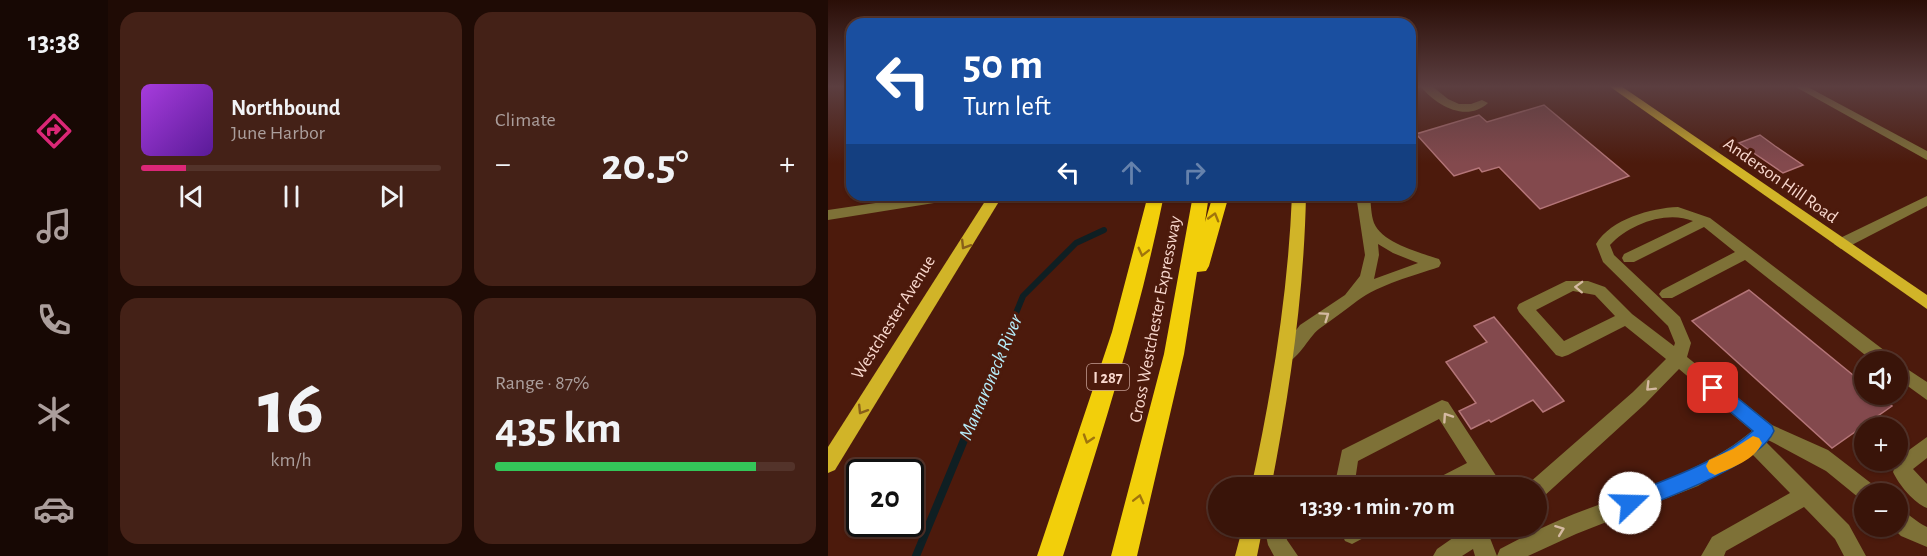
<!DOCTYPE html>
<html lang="en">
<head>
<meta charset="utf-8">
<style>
	body { margin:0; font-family:"Alegreya Sans",sans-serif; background:#442117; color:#f1f3f6; height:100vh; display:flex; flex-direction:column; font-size:22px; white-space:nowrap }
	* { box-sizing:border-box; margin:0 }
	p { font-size:20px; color:#ab9e9c }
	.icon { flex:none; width:33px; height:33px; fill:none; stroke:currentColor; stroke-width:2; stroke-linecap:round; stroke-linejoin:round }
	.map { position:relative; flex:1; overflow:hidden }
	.side { display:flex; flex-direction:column; gap:12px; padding:12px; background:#1f0b05; width:720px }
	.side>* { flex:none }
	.top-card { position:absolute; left:18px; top:18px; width:570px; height:183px; border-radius:18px; box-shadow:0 2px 4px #0004,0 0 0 2px #53332a; background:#1a4fa0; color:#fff; overflow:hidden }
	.controls { position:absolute; left:1026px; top:351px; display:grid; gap:12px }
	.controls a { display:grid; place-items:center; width:54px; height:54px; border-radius:50%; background:#391409; box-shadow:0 2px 4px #0004,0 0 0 2px #53332a; font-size:30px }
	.speed { position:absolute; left:18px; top:459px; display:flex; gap:12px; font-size:30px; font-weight:700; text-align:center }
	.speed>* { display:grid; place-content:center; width:78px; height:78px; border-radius:50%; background:#391409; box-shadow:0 2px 4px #0004,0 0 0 2px #53332a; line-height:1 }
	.speed .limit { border:3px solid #111; border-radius:9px; background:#fff; color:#111 }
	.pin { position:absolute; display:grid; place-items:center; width:51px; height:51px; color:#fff; margin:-26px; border-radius:12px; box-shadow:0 3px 9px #0006 }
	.me { position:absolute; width:66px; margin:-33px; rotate:69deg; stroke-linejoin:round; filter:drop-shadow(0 0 4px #0008) }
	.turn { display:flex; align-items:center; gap:21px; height:126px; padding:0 18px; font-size:27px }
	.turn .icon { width:78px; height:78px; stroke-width:2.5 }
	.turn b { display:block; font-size:42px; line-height:51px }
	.lanes { display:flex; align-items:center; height:57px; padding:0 18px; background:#0003; justify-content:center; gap:30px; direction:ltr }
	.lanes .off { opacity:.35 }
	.big { font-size:45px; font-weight:700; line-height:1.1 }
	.side .tile { flex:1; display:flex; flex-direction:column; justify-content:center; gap:9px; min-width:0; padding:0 21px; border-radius:18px; background:#442117 }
	.side .dial { align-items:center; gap:0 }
	.dial b { font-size:78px; line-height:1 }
	.song { display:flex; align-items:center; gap:18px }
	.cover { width:72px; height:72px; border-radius:9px; background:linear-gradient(135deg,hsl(280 70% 55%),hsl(270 70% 35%)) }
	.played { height:6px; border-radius:3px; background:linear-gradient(90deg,#db2777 15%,#53332a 15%) }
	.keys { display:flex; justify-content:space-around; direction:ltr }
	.heat { display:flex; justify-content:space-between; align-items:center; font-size:33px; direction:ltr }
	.charge { height:9px; border-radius:4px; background:linear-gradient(90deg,#34c759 87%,#53332a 0) }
	.side .tiles { flex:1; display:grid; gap:12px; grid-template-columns:repeat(2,1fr) }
	.trip { position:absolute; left:380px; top:477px; width:339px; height:60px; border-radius:30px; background:#391409; box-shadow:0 2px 4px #0004,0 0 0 2px #53332a; font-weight:700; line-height:60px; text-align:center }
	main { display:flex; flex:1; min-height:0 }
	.dock { display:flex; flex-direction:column; width:108px; justify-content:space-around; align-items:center; background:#170804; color:#ab9e9c }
	.dock .icon { width:42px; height:42px }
	.dock .current { color:#db2777 }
	.dock b { font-size:27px; color:#f1f3f6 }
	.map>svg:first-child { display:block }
</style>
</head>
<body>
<main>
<nav class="dock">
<b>13:38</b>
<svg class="icon current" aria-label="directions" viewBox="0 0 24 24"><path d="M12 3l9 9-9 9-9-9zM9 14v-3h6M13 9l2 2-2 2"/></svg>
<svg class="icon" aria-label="music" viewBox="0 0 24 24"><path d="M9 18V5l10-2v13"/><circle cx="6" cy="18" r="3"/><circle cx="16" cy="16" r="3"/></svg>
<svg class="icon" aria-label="phone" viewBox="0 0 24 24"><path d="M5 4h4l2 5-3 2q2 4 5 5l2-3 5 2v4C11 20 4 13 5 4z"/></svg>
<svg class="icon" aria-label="climate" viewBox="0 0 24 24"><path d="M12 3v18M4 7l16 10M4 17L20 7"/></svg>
<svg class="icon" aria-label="car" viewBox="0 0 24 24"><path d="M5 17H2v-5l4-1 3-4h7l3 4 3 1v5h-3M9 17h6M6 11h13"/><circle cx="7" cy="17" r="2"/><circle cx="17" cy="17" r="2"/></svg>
</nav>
<section class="side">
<div class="tiles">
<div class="tile">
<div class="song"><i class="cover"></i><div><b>Northbound</b><p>June Harbor</p></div></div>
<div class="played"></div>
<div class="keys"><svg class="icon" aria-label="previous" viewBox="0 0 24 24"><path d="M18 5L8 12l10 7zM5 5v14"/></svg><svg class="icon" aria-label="pause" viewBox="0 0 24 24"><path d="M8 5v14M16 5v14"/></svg><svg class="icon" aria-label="next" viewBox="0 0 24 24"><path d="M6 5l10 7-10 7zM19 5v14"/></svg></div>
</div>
<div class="tile"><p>Climate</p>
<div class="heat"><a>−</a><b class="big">20.5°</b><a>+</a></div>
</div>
<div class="tile dial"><b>16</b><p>km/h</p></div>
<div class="tile"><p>Range · 87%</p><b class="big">435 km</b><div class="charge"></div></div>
</div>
</section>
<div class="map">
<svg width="1099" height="556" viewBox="0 0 1099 556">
	<rect width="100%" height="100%" fill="#4c1a0c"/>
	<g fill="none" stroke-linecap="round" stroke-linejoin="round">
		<polyline stroke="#0f1f23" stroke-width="6" points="167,364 195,296 248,243 276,230"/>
		<polyline stroke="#0f1f23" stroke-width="8" points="88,556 168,363"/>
	</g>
	<g fill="#83494d" stroke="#b47578" stroke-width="1.5">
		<polygon points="716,105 801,176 712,209 671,167 654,172 651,168 626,176 588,134 651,115 659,122"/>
		<polygon points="932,135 947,146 975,165 955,173 911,143"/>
		<polygon points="921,290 1036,384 1036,394 1050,394 1064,406 1004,448 864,321"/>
		<polygon points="666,317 736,401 715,412 705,400 663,422 661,420 643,429 631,411 648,403 618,362 659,342 646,326"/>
	</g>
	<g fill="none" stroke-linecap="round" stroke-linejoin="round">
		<g fill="#7e7137" fill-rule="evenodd">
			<path d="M582 86H604L620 99 631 104H643L654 100 660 103C638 123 608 105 593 87L582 91Z"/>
			<polygon points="966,86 978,86 1099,151 1099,160"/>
			<polygon points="102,195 138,195 131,199 0,220 0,210"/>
			<path d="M528 195H542C543 204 543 215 546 223 554 243 593 253 611 259L613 263 611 267C585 276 552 284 529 301 517 310 504 320 491 329 479 338 467 368 451 362L449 357 451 352 472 325 517 295 532 276 537 255ZM550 244 565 253 590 263 546 279 551 255Z"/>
			<polygon points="1099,196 1099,206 1018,248 1013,249 1006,244 1008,240"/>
			<path d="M850 207 882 218 1065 357 1067 362H1046L917 260 844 298H834L831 294 834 290 907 252 876 227 806 262H796L794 258 796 254 865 221C839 210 801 224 782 245L786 255 852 317 863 343 859 357 944 425 1000 450 1048 487 1051 494H1036V502L998 471 946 443 940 440 938 442 1021 525 1038 556H1016L1007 539 976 507 898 551 896 556H873L884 537 962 493 924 454 870 486 748 534 700 556H647L645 549 634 556H605L609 549 642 526H671L668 533 662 538 669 556 672 549C696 536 721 524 746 514 808 490 872 474 924 431L851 369 817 404 715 497 708 500V488H699L701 483 805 392 838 359 797 326 740 355 734 357 728 355 691 312 689 308 691 304 738 281H760L777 287 804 314 846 346 847 343 840 326 775 262 768 244C783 219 823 208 850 207ZM745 291 767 295 787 316 736 341 708 310Z"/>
			<polygon points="1070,363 1099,382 1099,400 1070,379"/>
			<polygon points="614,400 620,402 676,488 654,488 648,478 631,488 601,488 604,481 639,463 611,419 530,461 526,488 506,488 514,450"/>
			<path d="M1099 437V458L1085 469 1099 484V508C1086 503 1071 485 1065 472L1070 458Z"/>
			<path d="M1070 509C1081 513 1088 522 1099 527V547L1073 536 1063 526H1070Z"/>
			<polygon points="436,526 456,526 459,540 470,556 446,556 440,545"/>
			<polygon points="510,526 548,526 545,533 524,544 517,541"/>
		</g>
		<g fill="#d1b428" fill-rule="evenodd">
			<polygon points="781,86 793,86 1099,295 1099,309"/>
			<polygon points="161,195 175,195 7,470 0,473 0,447"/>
			<path d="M464 195H478C476 294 462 390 443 488H423C444 391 460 294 464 195Z"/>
			<polygon points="415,526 435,526 429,556 407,556"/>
		</g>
		<g fill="#f2cf0b" fill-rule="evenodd">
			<path d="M320 195H336C311 318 273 437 235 556H209L284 332Z"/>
			<polygon points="365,195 381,195 377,222 385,195 401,195 381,266 378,271 369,272 356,354 309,556 283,556 336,354"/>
		</g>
	</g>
	<defs><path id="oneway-chevron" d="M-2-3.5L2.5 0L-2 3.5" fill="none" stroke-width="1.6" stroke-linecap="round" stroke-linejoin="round" transform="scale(1.5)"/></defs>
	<g stroke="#9f740c">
		<use href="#oneway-chevron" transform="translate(386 217) rotate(-74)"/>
		<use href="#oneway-chevron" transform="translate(315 252) rotate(104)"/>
		<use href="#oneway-chevron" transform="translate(260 439) rotate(108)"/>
		<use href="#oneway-chevron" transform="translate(311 499) rotate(-76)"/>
	</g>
	<g stroke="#885f19">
		<use href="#oneway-chevron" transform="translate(137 245) rotate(122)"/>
		<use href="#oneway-chevron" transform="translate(34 410) rotate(122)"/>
	</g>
	<g stroke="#d4b9a1">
		<use href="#oneway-chevron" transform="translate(751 287) rotate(-178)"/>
		<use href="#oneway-chevron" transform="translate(497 316) rotate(-35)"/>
		<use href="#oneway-chevron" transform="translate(822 387) rotate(135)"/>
		<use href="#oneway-chevron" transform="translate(619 417) rotate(-124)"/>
		<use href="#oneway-chevron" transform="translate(732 530) rotate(-21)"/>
	</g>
	<linearGradient id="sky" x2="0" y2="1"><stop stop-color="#2a0e07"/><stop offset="0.53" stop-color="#5b3e40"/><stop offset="1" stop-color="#5b3e40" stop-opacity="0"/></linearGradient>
	<rect width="1099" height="163" fill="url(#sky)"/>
	<path fill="#1a73e8" stroke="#114b97" stroke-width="1.5" d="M885 381 891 383 944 426 946 431C931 465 836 499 802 512L795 510 793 503 795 497C840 478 888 464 925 431L879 392 877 388 879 383Z"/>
	<path fill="#f59e0b" d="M925 436 931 438 934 443C927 460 903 468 887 475L881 472 878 466 881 460 905 449Z"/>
	<g text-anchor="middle" stroke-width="6" stroke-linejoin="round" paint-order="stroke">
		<rect fill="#4c1a0c" stroke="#c59f94" stroke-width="1.5" x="259" y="364" width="42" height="26" rx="4.5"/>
		<g font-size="16" font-weight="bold" fill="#f9d8ce">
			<text x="280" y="383">I 287</text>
		</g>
		<g font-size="18" fill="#f9d8ce" stroke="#4c1a0c">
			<text transform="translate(953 180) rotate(35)" y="6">Anderson Hill Road</text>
			<text transform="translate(65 317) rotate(-58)" y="6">Westchester Avenue</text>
			<text transform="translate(327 319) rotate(-79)" y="6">Cross Westchester Expressway</text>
		</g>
		<g font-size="20" font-style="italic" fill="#b6ecfa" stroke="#4c1a0c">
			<text transform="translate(162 377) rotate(-67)" y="7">Mamaroneck River</text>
		</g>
	</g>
</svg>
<div class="controls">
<a><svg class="icon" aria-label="sound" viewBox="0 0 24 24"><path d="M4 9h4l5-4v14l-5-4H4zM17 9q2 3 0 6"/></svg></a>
<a>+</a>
<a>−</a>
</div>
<div class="speed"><div class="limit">20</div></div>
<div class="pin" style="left:885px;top:388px;background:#d93025"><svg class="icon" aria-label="arrive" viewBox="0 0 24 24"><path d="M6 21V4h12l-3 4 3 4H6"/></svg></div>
<svg class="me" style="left:802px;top:503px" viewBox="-20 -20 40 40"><circle r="19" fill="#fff"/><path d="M0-13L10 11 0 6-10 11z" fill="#1a73e8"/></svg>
<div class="trip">13:39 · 1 min · 70 m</div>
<div class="top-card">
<div class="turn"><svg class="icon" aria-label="left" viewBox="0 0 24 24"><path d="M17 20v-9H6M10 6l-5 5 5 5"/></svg><div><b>50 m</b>Turn left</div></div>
<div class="lanes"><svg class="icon" aria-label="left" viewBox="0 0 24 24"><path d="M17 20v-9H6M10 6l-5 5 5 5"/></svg><svg class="icon off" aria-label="ahead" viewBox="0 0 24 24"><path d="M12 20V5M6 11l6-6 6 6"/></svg><svg class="icon off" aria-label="right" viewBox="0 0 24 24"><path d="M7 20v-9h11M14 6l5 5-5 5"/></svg></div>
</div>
</div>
</main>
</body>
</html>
